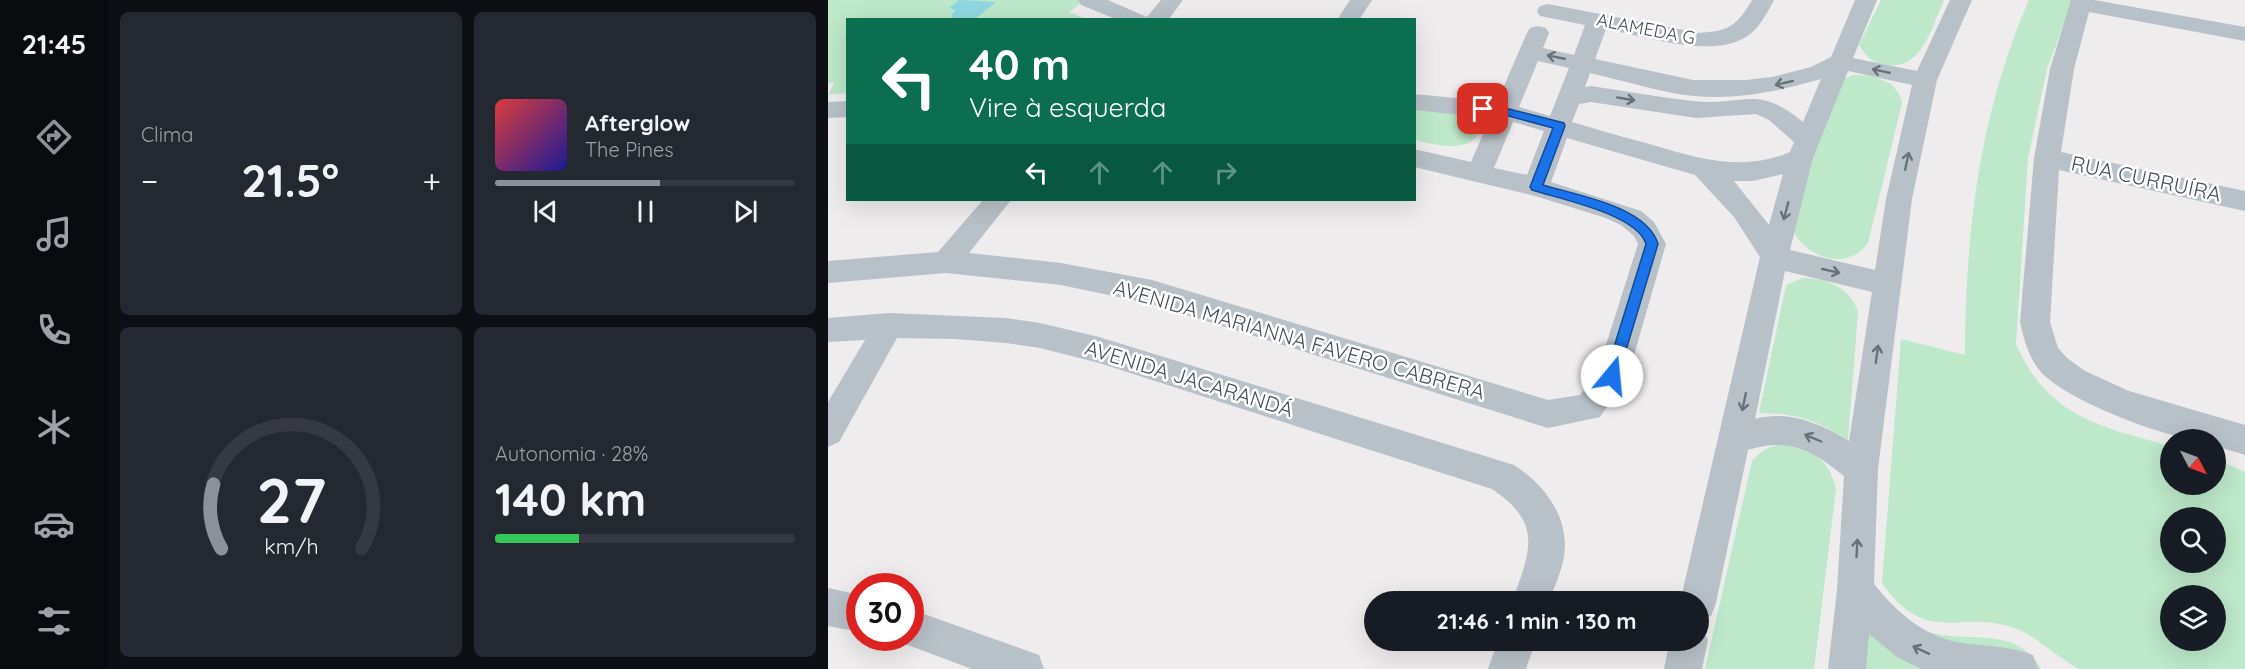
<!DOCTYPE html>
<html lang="pt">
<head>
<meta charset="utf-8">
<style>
	body { margin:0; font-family:Quicksand,sans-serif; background:#242831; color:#f1f3f6; height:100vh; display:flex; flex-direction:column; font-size:22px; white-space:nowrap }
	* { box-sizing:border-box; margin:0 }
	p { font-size:20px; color:#9ea1a6 }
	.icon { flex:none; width:33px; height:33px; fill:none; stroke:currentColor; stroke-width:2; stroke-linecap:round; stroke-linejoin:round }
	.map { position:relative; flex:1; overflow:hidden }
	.details { display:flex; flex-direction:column; gap:12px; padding:12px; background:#0d0f14; width:720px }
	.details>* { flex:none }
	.hud { position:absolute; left:18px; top:18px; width:570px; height:183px; border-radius:0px; box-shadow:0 6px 24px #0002; background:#0b6e4f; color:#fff; overflow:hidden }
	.needle { width:39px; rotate:131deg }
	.controls { position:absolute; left:1332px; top:429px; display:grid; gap:12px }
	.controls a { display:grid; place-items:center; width:66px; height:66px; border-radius:50%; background:#171b24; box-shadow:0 6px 24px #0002; font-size:30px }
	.speed { position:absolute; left:18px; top:573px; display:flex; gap:12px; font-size:30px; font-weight:700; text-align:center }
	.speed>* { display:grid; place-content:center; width:78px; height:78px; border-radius:50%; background:#171b24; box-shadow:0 6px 24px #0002; line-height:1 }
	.speed .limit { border:9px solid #d22; background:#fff; color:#111 }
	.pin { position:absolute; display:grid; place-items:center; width:51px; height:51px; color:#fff; margin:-26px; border-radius:12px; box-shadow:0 3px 9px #0006 }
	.me { position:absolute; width:66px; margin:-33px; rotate:17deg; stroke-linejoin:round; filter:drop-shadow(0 0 4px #0008) }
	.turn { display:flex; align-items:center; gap:21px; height:126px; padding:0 24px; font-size:27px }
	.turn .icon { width:78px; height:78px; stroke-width:2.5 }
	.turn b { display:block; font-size:42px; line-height:51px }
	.lanes { display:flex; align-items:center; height:57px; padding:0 24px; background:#0003; justify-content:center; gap:30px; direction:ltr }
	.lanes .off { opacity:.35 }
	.big { font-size:45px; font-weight:700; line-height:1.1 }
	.details .tile { flex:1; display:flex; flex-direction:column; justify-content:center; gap:9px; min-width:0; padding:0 21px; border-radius:9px; background:#242831 }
	.details .dial { align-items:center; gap:0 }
	.dial svg { height:156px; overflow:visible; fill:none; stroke:#363941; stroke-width:7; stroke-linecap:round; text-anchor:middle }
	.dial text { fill:#f1f3f6; stroke:none }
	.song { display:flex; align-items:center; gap:18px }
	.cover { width:72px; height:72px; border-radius:9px; background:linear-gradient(135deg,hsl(0 70% 55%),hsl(240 70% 35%)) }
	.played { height:6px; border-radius:3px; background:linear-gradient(90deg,#8c9099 55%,#363941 55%) }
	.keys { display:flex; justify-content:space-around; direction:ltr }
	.heat { display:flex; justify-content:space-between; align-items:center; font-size:33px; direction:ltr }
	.charge { height:9px; border-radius:4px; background:linear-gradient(90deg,#34c759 28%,#363941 0) }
	.details .tiles { flex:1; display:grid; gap:12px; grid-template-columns:repeat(2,1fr) }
	.trip { position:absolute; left:536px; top:591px; width:345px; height:60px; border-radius:30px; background:#171b24; box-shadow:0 6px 24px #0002; font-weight:700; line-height:60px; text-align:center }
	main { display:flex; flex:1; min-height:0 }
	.tab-bar { display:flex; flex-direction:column; width:108px; justify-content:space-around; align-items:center; background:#090b0e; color:#9ea1a6 }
	.tab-bar .icon { width:42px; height:42px }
	.tab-bar .current { color:#8c9099 }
	.tab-bar b { font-size:27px; color:#f1f3f6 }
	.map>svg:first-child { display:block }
</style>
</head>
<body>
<main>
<nav class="tab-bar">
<b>21:45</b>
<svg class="icon current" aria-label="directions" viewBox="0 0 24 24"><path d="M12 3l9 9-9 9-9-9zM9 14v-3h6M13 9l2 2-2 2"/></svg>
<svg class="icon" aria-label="music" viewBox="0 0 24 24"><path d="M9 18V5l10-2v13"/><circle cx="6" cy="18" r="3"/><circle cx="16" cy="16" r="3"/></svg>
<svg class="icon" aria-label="phone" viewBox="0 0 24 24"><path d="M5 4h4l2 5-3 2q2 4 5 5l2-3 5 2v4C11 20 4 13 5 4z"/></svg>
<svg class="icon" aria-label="climate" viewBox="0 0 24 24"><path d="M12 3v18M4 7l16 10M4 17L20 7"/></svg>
<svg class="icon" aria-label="car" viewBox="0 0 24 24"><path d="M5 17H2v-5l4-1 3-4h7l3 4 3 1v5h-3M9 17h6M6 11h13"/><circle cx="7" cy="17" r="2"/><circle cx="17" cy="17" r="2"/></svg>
<svg class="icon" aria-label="filters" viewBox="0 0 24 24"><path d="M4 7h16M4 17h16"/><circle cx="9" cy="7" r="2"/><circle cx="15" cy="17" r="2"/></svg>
</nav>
<section class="details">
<div class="tiles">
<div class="tile"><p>Clima</p>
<div class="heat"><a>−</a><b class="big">21.5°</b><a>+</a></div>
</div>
<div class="tile">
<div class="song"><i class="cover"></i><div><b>Afterglow</b><p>The Pines</p></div></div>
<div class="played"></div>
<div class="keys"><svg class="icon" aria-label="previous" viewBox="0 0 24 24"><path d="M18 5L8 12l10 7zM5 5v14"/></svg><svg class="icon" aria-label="pause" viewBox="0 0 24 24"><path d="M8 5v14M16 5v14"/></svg><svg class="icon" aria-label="next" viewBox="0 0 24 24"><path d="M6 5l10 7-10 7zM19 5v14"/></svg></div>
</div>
<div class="tile dial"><svg viewBox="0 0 100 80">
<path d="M14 69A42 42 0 1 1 86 69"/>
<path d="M14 69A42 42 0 0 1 10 36" stroke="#8c9099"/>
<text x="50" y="56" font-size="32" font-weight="700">27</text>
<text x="50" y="72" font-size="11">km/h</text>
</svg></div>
<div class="tile"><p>Autonomia · 28%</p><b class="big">140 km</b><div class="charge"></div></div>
</div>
</section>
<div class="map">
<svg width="1417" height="669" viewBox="0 0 1417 669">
	<rect width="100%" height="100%" fill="#eeecec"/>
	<g fill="#bde8ca" fill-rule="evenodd">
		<polygon points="0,0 250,0 255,2 241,12 259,19 20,20 19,93 0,95 6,83 0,83"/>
		<path d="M1053 0H1116C1103 28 1094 73 1055 64 1043 62 1037 55 1031 45Z"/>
		<path d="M1201 0H1245L1219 69 1200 158 1188 344C1219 417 1273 427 1342 446V484H1388V459L1417 472V669C1379 669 1341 669 1303 669 1287 669 1269 669 1253 669 1244 668 1206 636 1192 630 1133 606 1101 650 1054 583L1073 339 1137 355C1137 234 1152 111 1201 0ZM1342 518H1388V562H1342ZM1342 596H1388V640H1342Z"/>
		<path d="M1026 75C1046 75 1070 80 1074 103L1040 243C1020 271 982 259 966 233L987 150 1013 80Z"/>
		<path d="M586 105 646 114 653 124C649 156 607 145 587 140Z"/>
		<path d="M974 278C998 278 1022 287 1030 312L1020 440C986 419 971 414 931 413L958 285Z"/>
		<path d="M957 444C986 453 1000 457 1008 489L986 669H877L924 461C933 450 942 446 957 444Z"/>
		<path d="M1042 612C1064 620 1086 630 1109 634 1147 642 1190 627 1213 669H1036Z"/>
	</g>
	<polygon fill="#8fd7e1" points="131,0 168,2 147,19 124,19 124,14 128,10 121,8"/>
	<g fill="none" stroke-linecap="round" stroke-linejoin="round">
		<g fill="#b8c1c7" fill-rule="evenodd">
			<polygon points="250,0 280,0 319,17 333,0 355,0 340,20 290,20 253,5"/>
			<polygon points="522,0 544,0 531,20 509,20"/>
			<path d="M924 0H946C939 13 931 29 918 37 883 59 816 36 778 29L767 59 865 80H918L944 77 983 67 1003 57 1027 0H1049L1025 58 1089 71 1122 0H1144L1109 80 1084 199 1050 469 1046 584C1071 615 1100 640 1141 644 1163 646 1183 647 1205 655L1210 669H1093L1069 657 1041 634 1038 669H1000L1009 590 1016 476C984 450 961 437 920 450L888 603 883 616 870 621V602H852L932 257 906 217 867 175 739 138 723 182 813 211 826 222 838 244 800 376 772 417 720 428 324 304 233 285 118 273 0 283V261L110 252 155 200H183L141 253 233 263 324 280 720 400 752 395 770 370 810 244 806 236 793 225 778 218 707 196 586 167V149L643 162 662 118 586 110V94L669 102 699 33 702 28 710 26 718 28 721 33 715 48 746 55 757 25 712 16 709 11 712 6 720 4 871 33C901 31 909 26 924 0ZM710 61 741 68 722 116 691 107ZM1020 71 1084 85 1058 199 1047 270 962 250 985 158ZM762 73C794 80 834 93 866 96 910 100 951 91 993 79L975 122C928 83 915 107 865 101 831 97 797 91 763 86L757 87ZM763 102 868 118 928 114 941 120 966 142 962 152C915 172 872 159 825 145 798 138 771 130 744 122L751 104ZM685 122 716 131 699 175 666 168ZM955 174 941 225 906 181H925ZM957 271 1044 292 1021 441C992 423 960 410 927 419Z"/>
			<path d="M1243 0H1266L1417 27V41L1261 12 1246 69 1233 152 1417 191V211L1231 170 1222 322 1230 348 1239 358 1257 371 1301 391 1417 425V455L1388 446V440C1380 440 1372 441 1364 439 1327 434 1244 401 1217 376 1202 363 1196 340 1192 322L1206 158 1222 69Z"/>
			<polygon points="20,101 20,117 0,118 0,102"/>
			<path d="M61 313 178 318 212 323 271 337 686 465C717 485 742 518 736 557 733 573 726 587 721 602H684C702 551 716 524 664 489L271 363 212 348 178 343 127 339 69 338 11 442 0 447V402L37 340 0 342V318Z"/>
			<polygon points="0,588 32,595 32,632 0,626"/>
			<polygon points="82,609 211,655 216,669 144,669 69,641 67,638 82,638"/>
			<polygon points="870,625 874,627 880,640 874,669 836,669 842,640 870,640"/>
			<polygon points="670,640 708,640 698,669 660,669"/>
		</g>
	</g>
	<defs><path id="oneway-shaft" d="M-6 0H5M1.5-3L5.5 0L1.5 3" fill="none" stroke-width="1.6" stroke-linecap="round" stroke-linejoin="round" transform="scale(1.5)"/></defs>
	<g stroke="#687279">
		<use href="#oneway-shaft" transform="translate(728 57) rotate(-169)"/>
		<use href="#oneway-shaft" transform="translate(1053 71) rotate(-168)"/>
		<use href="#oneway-shaft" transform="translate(956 83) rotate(167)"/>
		<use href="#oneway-shaft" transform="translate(798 99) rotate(10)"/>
		<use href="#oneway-shaft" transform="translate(1079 161) rotate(-78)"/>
		<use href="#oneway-shaft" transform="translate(958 211) rotate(105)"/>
		<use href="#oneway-shaft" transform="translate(1003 271) rotate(13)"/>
		<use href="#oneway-shaft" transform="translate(1049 354) rotate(-82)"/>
		<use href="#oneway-shaft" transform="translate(916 402) rotate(102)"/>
		<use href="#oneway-shaft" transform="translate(985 438) rotate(-157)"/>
		<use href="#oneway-shaft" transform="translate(1029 548) rotate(-87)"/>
		<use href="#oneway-shaft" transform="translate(1093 650) rotate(-155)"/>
	</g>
	<path fill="#1a73e8" stroke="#114b97" stroke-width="1.5" d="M655 105 677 108 736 123 737 126 715 185C748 195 819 206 830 244L789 380H779L777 376 818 244C809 214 731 199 704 190L702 187 725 128 677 115 651 112 649 109Z"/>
	<g text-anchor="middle" stroke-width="5" stroke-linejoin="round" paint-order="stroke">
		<g font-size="18" fill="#465057" stroke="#fff">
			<text transform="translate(818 29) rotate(11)" y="6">ALAMEDA G</text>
		</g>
		<g font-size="21" fill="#465057" stroke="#fff">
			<text transform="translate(1318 179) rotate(12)" y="7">RUA CURRUÍRA</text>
			<text transform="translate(471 340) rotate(16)" y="7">AVENIDA MARIANNA FAVERO CABRERA</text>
			<text transform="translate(361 379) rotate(17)" y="7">AVENIDA JACARANDÁ</text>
		</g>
	</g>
</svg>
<div class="controls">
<a><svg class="needle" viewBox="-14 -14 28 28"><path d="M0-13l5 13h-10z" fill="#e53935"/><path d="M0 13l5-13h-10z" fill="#9ea1a6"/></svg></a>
<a><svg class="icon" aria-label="search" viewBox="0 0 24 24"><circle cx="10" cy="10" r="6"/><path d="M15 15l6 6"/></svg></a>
<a><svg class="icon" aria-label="layers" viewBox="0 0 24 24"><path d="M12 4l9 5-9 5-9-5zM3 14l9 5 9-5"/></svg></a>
</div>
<div class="speed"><div class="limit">30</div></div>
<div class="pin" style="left:655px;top:109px;background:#d93025"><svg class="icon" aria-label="arrive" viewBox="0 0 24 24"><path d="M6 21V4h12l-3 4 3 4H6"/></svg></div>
<svg class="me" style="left:784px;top:376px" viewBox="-20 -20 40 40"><circle r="19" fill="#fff"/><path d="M0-13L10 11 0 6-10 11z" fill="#1a73e8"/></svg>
<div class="trip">21:46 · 1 min · 130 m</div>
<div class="hud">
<div class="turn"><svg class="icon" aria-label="left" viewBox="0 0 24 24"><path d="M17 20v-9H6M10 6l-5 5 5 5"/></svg><div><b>40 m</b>Vire à esquerda</div></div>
<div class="lanes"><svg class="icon" aria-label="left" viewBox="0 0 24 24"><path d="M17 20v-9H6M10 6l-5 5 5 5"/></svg><svg class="icon off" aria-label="ahead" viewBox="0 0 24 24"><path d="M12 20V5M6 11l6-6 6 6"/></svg><svg class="icon off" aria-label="ahead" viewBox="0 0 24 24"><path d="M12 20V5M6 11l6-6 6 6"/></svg><svg class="icon off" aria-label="right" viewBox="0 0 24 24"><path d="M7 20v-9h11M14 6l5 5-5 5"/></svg></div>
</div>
</div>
</main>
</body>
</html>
